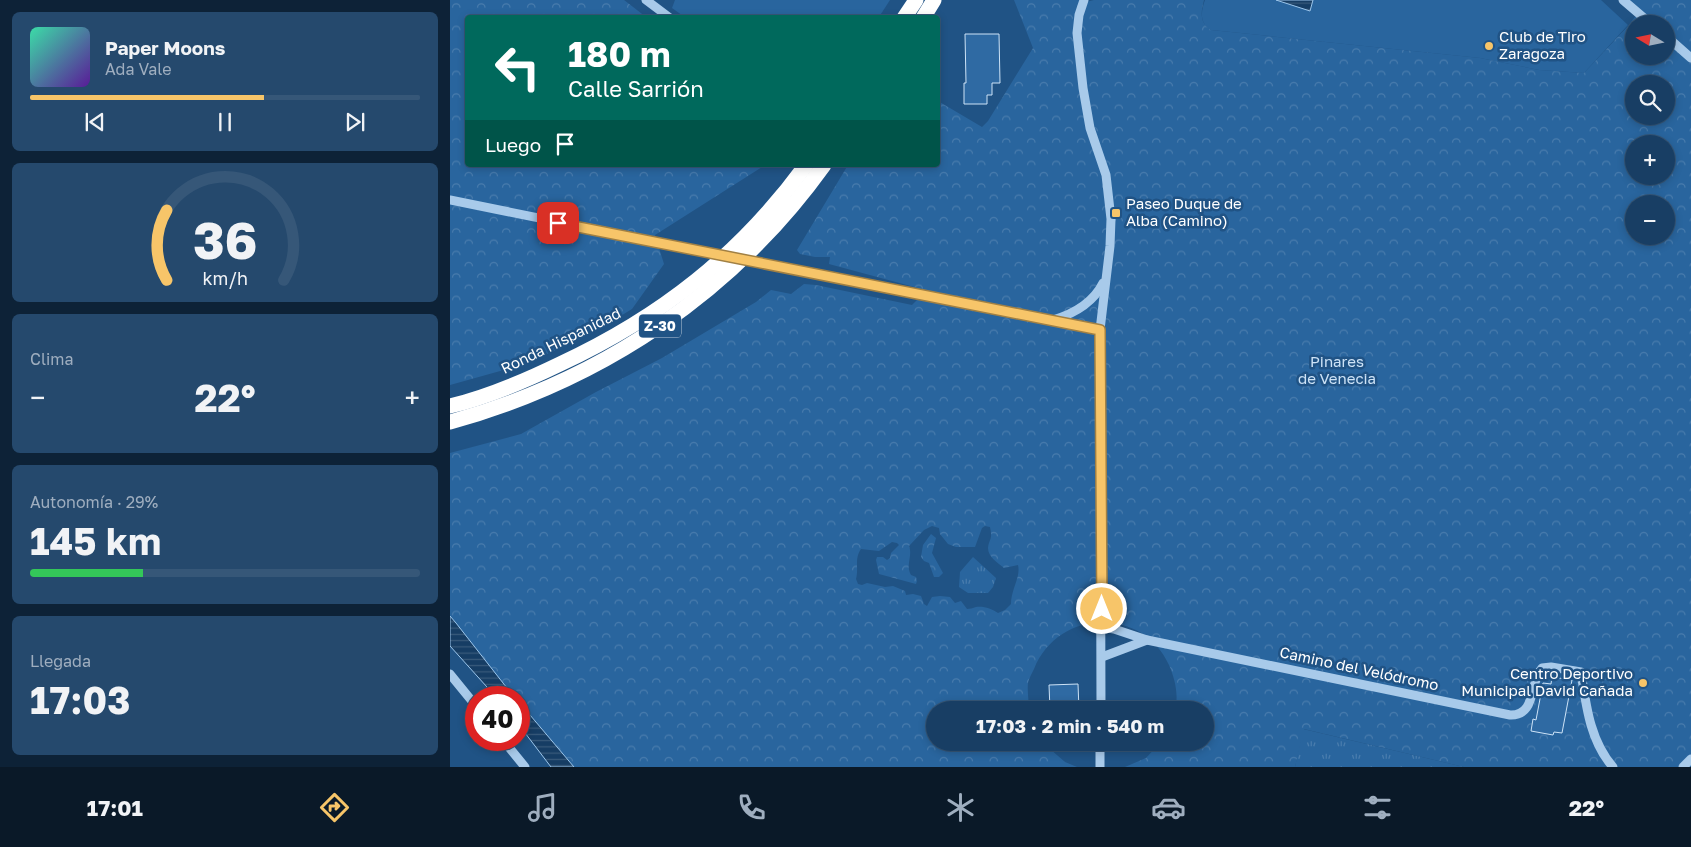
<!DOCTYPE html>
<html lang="es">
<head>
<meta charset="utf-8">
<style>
	body { margin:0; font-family:"Golos Text",sans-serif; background:#25496d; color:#f1f3f6; height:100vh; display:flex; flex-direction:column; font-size:19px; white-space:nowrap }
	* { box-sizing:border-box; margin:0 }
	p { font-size:16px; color:#9faebf }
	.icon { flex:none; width:28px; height:28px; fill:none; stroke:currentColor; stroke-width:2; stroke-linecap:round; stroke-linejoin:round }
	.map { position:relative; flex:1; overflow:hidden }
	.sheet { display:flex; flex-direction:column; gap:12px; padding:12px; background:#0d2237; width:450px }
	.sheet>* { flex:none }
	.banner { position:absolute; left:15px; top:15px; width:475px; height:152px; border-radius:5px; box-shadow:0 2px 8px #0003,0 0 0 1px #365778; background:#00695c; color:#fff; overflow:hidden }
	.needle { width:32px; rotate:280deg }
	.tools { position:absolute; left:1175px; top:15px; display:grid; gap:10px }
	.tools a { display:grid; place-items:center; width:50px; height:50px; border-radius:50%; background:#183e64; box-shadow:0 2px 8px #0003,0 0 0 1px #365778; font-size:25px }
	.speed { position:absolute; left:15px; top:686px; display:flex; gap:10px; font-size:25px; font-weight:700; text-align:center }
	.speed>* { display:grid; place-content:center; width:65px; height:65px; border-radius:50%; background:#183e64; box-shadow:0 2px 8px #0003,0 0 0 1px #365778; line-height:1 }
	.speed .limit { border:8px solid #d22; background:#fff; color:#111 }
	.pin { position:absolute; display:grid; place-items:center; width:42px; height:42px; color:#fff; margin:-21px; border-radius:10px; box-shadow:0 2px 8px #0006 }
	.me { position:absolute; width:55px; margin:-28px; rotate:0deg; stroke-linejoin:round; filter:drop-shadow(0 0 4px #0008) }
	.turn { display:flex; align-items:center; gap:18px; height:105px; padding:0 20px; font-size:22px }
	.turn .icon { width:65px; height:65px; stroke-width:2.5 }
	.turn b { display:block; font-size:35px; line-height:42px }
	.then { display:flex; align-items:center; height:48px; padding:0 20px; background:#0003; gap:10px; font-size:19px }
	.big { font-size:38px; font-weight:700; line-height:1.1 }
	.sheet .widget { flex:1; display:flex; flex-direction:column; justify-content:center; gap:8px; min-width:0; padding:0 18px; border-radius:8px; background:#25496d }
	.sheet .dial { align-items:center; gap:0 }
	.dial svg { height:130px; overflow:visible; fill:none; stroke:#365778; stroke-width:7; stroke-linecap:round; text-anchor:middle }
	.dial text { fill:#f1f3f6; stroke:none }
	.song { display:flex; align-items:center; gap:15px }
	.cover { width:60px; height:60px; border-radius:8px; background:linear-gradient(135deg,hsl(160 70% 55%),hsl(270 70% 35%)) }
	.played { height:5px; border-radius:2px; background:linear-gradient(90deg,#f7c569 60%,#365778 60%) }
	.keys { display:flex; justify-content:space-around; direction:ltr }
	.heat { display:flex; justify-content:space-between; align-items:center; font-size:28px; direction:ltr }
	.charge { height:8px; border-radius:4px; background:linear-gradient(90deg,#34c759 29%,#365778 0) }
	.trip { position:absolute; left:476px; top:701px; width:288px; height:50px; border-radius:25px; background:#183e64; box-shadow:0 2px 8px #0003,0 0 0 1px #365778; font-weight:700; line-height:50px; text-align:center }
	.dock { display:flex; height:80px; justify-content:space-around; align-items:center; background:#0a1928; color:#9faebf }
	.dock .icon { width:35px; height:35px }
	.dock .current { color:#f7c569 }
	.dock b { font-size:22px; color:#f1f3f6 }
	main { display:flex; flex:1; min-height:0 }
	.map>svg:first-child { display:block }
</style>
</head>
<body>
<main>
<section class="sheet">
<div class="widget">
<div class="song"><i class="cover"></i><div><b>Paper Moons</b><p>Ada Vale</p></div></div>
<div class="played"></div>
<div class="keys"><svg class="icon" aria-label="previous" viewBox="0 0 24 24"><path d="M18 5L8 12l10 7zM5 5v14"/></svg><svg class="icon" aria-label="pause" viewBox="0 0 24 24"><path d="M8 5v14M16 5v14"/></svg><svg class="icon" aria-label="next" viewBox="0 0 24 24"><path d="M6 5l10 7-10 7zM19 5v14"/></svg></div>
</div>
<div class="widget dial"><svg viewBox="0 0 100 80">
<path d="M14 69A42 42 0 1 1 86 69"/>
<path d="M14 69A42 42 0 0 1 14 26" stroke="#f7c569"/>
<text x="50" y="56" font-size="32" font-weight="700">36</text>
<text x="50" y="72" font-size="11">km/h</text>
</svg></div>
<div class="widget"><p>Clima</p>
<div class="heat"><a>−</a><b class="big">22°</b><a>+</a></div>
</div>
<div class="widget"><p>Autonomía · 29%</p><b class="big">145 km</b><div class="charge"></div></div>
<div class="widget"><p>Llegada</p><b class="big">17:03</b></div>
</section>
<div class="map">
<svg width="1241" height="767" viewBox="0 0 1241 767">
	<defs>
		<pattern id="forest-crowns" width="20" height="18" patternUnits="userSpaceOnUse" patternTransform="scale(1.25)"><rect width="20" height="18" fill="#29659e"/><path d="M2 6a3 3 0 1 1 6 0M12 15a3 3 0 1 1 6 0" fill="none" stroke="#497cad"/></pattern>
		<pattern id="park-tufts" width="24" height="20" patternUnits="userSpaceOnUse" patternTransform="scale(1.25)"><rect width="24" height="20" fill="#29659e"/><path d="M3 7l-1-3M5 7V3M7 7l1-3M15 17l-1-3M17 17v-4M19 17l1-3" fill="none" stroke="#497cad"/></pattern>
		<pattern id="water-rules" width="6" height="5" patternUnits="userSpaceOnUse" patternTransform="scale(1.25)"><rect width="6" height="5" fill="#163d64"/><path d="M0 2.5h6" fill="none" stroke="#395a7b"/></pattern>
	</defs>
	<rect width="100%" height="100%" fill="#205385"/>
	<g fill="#29659e">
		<polygon points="225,0 440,0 429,17 236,18 222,8"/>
		<path d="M755 0H1151L1178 25 1134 73 1089 70 1030 58 761 30C749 23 751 11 755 0Z"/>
	</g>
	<g fill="url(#forest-crowns)" fill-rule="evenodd">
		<polygon points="0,0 174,0 196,17 18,18 18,165 315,165 205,235 214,264 182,309 149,329 121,344 68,366 0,385"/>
		<path d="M564 0H629L633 3 644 0H754C751 11 749 23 761 30L1030 58 1089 70 1134 73 1178 26 1188 13 1173 0H1241V767H1014L854 729 845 767H675L696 758 710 743 755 742V710H725C729 695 725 679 719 665 692 606 608 609 584 669 582 673 579 678 578 683 577 691 579 702 579 710H485V742L593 743 615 762 627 767H124L69 702V698L64 697 55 687 0 616V453L71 434 146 392 212 358 306 302 321 290 341 294 354 284 366 285 462 305 470 297 468 288 379 264 380 257H365L350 254 347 250 398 165H488V101L532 127 538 121 583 48ZM1184 24H1216V56H1184ZM1184 84H1216V116H1184ZM1184 144H1216V176H1184ZM1184 204H1216V236H1184ZM482 526 489 528 490 534 498 544 506 547H525L532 528 535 526 540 527C543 540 539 539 538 548 538 557 548 563 554 568L568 565C571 577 561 589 561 604L555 610 548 613C542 609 534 606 526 607 523 608 520 609 517 609L511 601 505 603 500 597 490 596 482 597 477 606 474 604 471 596 463 594 456 595 455 591 443 586 435 587 417 583 412 585 408 584 406 579C409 568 404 559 411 549L429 551 442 542 447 543 449 545 441 553 440 558 437 560 433 557H427L426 560 429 574 466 584 467 581 466 577 461 575C455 565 463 556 459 546L474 530Z"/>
		<polygon points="481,534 486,538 482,553 493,573 489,577 484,577 479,563 474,561 471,557 473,545"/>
	</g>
	<g fill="url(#park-tufts)">
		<polygon points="523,557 546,578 543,587 538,593 518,593 509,587 510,572"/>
		<polygon points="853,729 1014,767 845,767"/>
	</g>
	<g fill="url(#water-rules)" stroke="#9cc6eb">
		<polygon points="826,0 863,0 860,11"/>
		<polygon points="0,616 6,623 64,697 46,697 0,646"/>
		<polygon points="69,702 124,767 101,767 69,725"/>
	</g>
	<g fill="#2f6aa3" stroke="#cde3f7">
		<polygon points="515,34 549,34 550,83 542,83 542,95 537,95 537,104 514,104 514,83 516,83"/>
		<polygon points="1102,677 1122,680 1112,733 1104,732 1103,735 1081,731 1083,719 1086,720 1093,683 1101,684"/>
		<polygon points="628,684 629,710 600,710 599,685"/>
	</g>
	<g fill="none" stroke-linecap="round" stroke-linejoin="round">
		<g stroke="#a8caea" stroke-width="9">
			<polyline points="196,0 220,18"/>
			<polyline points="634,0 629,15 627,33 633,88 640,128 656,175 661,219 660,246 650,330 651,710"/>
			<polyline points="1173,0 1201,24"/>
			<polyline points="1216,36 1241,58"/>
			<polyline points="0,200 277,256"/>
			<polyline points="290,259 650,330"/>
			<path d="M603 320C623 314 643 303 653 283"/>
			<path d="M652 627 664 629 697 640 1060 715C1087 716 1079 682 1092 668L1101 667 1131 672C1136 705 1140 741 1163 767"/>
			<polyline points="652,657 697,640"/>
			<polyline points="0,674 26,706"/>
			<polyline points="53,740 75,767"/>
			<polyline points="650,767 650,742"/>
			<polyline points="1233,767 1241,759"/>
		</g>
		<g stroke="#fff" stroke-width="15">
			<polyline points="454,18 466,0"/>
			<polyline points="473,18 484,0"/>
			<path d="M0 406C38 397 75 381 110 364 211 317 290 255 356 165"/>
			<path d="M0 422C152 380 282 293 374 165"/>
		</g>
	</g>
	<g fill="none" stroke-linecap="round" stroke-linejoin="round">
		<g stroke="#a18044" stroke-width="12">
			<polyline id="route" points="108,223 650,330 652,609"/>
		</g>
		<use href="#route" stroke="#f7c569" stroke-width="9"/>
	</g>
	<g fill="#f7c569" stroke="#205385" stroke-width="2">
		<circle cx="1039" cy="46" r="5"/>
		<rect x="661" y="208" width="10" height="10" rx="2.5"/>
		<circle cx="1193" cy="683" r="5"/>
	</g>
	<g text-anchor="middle" stroke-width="5" stroke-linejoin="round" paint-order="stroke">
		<rect fill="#205385" stroke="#bccbda" stroke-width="1" x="189" y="314.5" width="42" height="23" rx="4"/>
		<g font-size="14" font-weight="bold" fill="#fff">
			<text x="210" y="331">Z-30</text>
		</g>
		<g font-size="15" fill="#fff" stroke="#205385" text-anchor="start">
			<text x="1049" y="42">Club de Tiro<tspan x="1049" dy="17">Zaragoza</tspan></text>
			<text x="676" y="209">Paseo Duque de<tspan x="676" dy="17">Alba (Camino)</tspan></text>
			<text x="1183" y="679" text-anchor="end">Centro Deportivo<tspan x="1183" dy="17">Municipal David Cañada</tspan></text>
		</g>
		<g font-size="15" fill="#fff" stroke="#205385">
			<text transform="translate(111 341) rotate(-26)" y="5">Ronda Hispanidad</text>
			<text transform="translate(909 669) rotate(12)" y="5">Camino del Velódromo</text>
		</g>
		<g font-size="15" fill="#cde3f7" stroke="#205385">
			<text x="887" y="367">Pinares<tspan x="887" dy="17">de Venecia</tspan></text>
		</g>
	</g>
</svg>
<div class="tools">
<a><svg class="needle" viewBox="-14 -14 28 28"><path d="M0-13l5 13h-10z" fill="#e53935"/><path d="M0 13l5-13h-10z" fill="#9faebf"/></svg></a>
<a><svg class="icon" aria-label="search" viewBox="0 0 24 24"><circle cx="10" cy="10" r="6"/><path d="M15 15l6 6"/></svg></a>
<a>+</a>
<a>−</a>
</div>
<div class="speed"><div class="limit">40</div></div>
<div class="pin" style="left:108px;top:223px;background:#d93025"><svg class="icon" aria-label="arrive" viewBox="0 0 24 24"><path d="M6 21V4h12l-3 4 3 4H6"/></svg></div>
<svg class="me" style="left:652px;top:609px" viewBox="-20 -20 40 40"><circle r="17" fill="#f7c569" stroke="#fff" stroke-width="3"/><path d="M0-11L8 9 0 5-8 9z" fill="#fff"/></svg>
<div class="trip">17:03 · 2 min · 540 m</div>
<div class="banner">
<div class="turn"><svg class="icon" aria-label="left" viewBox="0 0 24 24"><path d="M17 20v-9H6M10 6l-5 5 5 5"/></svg><div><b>180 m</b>Calle Sarrión</div></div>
<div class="then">Luego<svg class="icon" aria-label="arrive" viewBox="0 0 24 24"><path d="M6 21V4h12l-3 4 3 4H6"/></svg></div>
</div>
</div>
</main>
<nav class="dock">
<b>17:01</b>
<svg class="icon current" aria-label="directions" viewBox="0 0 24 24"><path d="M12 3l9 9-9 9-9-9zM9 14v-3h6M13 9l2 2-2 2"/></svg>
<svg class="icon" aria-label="music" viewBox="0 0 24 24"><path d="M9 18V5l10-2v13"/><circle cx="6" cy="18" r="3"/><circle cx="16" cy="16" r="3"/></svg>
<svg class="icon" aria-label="phone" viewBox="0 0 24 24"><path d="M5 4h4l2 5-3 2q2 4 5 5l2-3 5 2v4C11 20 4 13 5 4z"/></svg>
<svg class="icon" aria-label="climate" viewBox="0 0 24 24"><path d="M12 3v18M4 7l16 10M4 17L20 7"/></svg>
<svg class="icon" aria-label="car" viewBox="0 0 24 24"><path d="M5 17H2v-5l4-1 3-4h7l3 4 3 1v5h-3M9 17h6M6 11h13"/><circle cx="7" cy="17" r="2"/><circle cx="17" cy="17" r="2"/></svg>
<svg class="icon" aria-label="filters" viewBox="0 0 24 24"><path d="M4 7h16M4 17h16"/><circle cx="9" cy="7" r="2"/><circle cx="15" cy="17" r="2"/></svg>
<b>22°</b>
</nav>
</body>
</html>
